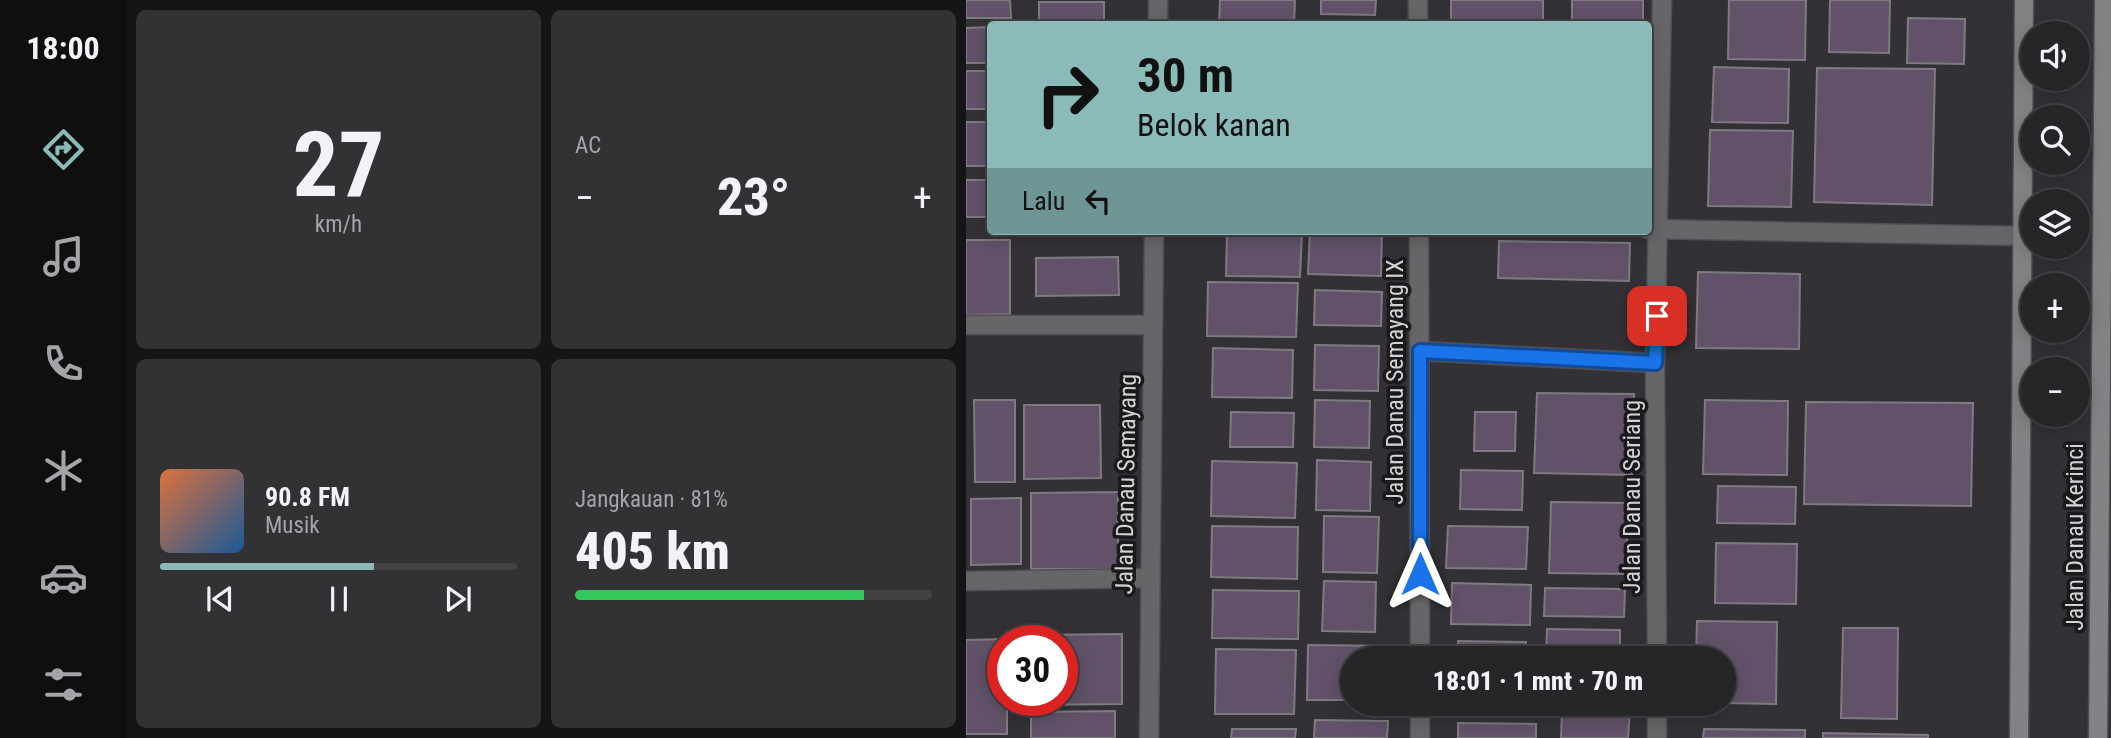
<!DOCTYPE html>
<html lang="id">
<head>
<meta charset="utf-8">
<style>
	body { margin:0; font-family:"Roboto Condensed",sans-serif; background:#323134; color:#f1f3f6; height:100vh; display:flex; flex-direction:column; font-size:26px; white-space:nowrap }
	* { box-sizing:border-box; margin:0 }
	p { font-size:23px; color:#a4a5a8 }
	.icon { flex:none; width:38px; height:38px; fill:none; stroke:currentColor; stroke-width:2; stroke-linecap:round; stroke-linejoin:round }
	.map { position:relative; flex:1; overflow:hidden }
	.side { display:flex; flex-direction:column; gap:10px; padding:10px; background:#151416; width:840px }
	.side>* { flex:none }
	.hud { position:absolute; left:21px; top:21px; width:665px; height:214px; border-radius:7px; box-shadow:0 4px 18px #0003,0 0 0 2px #424245; background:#8bbbb9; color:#111; overflow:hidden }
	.tools { position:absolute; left:1054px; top:21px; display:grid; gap:14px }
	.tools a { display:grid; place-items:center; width:70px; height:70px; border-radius:50%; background:#262528; box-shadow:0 4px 18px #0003,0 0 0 2px #424245; font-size:35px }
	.speed { position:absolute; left:21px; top:625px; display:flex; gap:14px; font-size:35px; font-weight:700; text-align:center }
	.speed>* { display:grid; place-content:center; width:91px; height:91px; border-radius:50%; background:#262528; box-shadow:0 4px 18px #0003,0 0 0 2px #424245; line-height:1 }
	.speed .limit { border:10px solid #d22; background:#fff; color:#111 }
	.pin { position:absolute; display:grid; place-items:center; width:60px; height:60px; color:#fff; margin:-30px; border-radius:14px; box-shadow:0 4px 10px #0006 }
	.me { position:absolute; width:77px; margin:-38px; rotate:0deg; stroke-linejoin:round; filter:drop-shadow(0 0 5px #0008) }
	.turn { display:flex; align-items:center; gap:24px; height:147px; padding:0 35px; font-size:32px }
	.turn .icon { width:91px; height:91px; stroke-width:2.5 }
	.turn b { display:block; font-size:49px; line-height:60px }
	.then { display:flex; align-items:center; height:66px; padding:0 35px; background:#0003; gap:14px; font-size:26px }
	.big { font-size:52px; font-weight:800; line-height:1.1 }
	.side .card { flex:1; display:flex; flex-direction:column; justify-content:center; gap:10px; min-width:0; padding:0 24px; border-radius:10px; background:#323134 }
	.side .dial { align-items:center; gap:0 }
	.dial b { font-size:91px; line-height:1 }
	.song { display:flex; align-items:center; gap:21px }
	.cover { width:84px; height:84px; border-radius:10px; background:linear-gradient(135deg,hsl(20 70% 55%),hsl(210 70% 35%)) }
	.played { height:7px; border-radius:4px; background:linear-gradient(90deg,#8bbbb9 60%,#424245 60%) }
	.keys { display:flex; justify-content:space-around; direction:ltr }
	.heat { display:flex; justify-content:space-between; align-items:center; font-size:38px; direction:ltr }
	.charge { height:10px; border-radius:5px; background:linear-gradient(90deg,#34c759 81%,#424245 0) }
	.side .tiles { flex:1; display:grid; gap:10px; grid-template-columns:repeat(2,1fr) }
	.trip { position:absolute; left:374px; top:646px; width:396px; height:70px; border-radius:35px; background:#262528; box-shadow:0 4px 18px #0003,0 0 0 2px #424245; font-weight:800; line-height:70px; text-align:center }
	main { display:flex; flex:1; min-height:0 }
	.tabs { display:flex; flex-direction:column; width:126px; justify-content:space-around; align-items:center; background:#0f0f10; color:#a4a5a8 }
	.tabs .icon { width:49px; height:49px }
	.tabs .active { color:#8bbbb9 }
	.tabs b { font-size:32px; color:#f1f3f6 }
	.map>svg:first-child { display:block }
</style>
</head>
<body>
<main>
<nav class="tabs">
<b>18:00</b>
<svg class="icon active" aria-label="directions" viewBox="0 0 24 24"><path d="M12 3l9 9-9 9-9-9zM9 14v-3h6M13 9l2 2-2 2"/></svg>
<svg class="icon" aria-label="music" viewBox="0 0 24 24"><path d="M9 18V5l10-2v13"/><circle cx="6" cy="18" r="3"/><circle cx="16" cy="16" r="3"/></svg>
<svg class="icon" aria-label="phone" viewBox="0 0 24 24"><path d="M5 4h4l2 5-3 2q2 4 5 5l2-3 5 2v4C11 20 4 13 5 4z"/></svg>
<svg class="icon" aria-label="climate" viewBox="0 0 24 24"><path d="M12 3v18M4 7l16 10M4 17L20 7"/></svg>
<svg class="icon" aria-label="car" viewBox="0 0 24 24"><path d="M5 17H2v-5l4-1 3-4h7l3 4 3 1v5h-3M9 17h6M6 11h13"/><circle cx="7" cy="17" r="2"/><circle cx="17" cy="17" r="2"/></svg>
<svg class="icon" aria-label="filters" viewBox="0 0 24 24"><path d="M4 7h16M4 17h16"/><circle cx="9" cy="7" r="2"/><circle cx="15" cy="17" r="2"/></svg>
</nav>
<section class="side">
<div class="tiles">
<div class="card dial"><b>27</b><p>km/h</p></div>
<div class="card"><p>AC</p>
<div class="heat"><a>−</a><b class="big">23°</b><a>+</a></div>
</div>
<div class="card">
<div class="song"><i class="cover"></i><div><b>90.8 FM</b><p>Musik</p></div></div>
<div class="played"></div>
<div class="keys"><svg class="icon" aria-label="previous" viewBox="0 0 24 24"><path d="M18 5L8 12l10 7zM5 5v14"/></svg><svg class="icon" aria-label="pause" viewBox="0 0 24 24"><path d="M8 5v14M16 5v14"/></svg><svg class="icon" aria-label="next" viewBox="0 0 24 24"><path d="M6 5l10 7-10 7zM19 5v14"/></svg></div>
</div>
<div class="card"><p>Jangkauan · 81%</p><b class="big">405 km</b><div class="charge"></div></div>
</div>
</section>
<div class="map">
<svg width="1145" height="738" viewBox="0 0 1145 738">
	<rect width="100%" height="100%" fill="#333135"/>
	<g fill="#615269" stroke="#7e7b80" stroke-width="2">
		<polygon points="0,0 44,0 45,18 0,18"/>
		<polygon points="254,0 329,0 328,24 253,24"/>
		<polygon points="355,0 410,0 409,15 355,14"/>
		<rect x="485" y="0" width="92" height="24"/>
		<rect x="606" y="0" width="71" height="24"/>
		<polygon points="763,0 840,0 839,60 762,59"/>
		<polygon points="864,0 924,0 923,53 863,52"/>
		<rect x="73" y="2" width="65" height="22"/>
		<polygon points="942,18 999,19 998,64 941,63"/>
		<polygon points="24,27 24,63 0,63 0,28"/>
		<polygon points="748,67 823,69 822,123 746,122"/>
		<polygon points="851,68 969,69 966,205 848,202"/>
		<rect x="0" y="71" width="24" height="38"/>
		<rect x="0" y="122" width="24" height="44"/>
		<polygon points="744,130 827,131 825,207 742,206"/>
		<rect x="0" y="180" width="24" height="37"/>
		<polygon points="261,231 336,231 334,277 260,276"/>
		<polygon points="344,231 416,231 415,276 342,274"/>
		<polygon points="0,240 44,240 44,314 0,315"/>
		<polygon points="533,241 664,243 663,281 532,278"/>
		<polygon points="152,257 153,295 70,296 70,258"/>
		<polygon points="732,272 834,274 833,349 730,348"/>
		<polygon points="242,282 332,283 330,337 241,336"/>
		<polygon points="349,290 416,292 415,326 348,325"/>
		<polygon points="349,345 413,346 412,391 348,390"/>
		<polygon points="247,348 327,350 326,398 246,397"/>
		<polygon points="571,393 668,394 666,475 568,473"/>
		<polygon points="8,400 49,400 49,482 9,482"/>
		<polygon points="349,400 404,401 403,448 348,447"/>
		<polygon points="739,400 822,401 821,475 737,474"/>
		<polygon points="840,402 1007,403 1005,506 838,504"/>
		<polygon points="58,405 134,405 135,478 58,479"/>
		<polygon points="265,412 328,413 327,447 264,447"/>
		<polygon points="509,412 550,412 549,451 508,451"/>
		<polygon points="351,460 405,462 404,511 350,510"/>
		<polygon points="246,461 331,463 329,518 245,516"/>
		<polygon points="495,470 557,471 556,510 494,509"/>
		<polygon points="752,486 830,487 829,524 751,523"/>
		<polygon points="152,492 152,569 65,569 65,493"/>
		<polygon points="55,498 55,564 5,565 5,499"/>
		<polygon points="585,502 662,503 660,574 583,573"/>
		<polygon points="358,516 413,517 411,573 357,572"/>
		<polygon points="246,526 332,527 331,579 245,577"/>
		<polygon points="482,526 562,527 560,569 480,568"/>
		<polygon points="750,543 831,544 830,604 749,603"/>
		<polygon points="358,581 410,582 409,632 356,631"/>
		<polygon points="486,583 565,585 564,625 485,624"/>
		<polygon points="579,588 659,589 658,617 578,616"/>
		<polygon points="247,590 333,591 332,639 246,638"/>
		<polygon points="731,621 811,622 810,704 758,703 758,658 730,658"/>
		<polygon points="877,628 932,628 931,719 875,718"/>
		<polygon points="581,629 654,630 654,658 580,658"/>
		<polygon points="156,634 156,704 64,705 64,700 96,700 96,640 64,640 64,635"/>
		<polygon points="40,639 37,640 37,700 41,700 41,734 0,734 0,640"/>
		<polygon points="492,641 560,642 560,658 492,658"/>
		<polygon points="342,645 431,646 430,658 387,658 387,700 341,700"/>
		<polygon points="250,649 330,650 328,714 249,714"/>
		<polygon points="492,704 560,704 559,714 492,713"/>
		<polygon points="596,708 664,709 662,738 595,738"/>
		<polygon points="149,711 149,738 65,738 65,712"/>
		<polygon points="349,720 422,721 421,738 348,738"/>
		<polygon points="492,723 570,724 570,738 492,738"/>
		<polygon points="266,729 330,729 329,738 265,738"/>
		<polygon points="738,729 839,730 839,738 737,738"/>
		<polygon points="857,733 962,735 962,738 857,738"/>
	</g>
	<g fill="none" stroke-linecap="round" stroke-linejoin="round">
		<g stroke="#504e52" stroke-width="21">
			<g id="street">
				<polyline points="452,0 452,24"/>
				<polyline points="192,24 192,0"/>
				<polyline points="682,229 1056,236"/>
				<polyline points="453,231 454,658"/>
				<polyline points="0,325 187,325"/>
				<polyline points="454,351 689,363"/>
				<polyline points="0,581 182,578"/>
				<polyline points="691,658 689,363 696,0"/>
				<polyline points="454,704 454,738"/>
				<polyline points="691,704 691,738"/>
				<polyline points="183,738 188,231"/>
			</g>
		</g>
		<g stroke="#504e52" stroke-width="21">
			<g id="secondary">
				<polyline points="1053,738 1058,0"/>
				<polyline points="1132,738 1138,0"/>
			</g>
		</g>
		<use href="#street" stroke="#676568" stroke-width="18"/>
		<use href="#secondary" stroke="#848285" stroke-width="18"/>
	</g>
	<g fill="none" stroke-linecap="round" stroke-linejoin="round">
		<g stroke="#114b97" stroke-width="18">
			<polyline id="route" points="454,574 454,351 689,363 691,316"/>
		</g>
		<use href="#route" stroke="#1a73e8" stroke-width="12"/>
	</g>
	<g text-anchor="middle" stroke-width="7" stroke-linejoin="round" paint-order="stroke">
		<g font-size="24" fill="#d4d2d5" stroke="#1b191b">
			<text transform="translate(429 382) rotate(-90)" y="8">Jalan Danau Semayang IX</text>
			<text transform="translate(160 484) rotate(-89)" y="8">Jalan Danau Semayang</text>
			<text transform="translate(666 497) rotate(-90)" y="8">Jalan Danau Seriang</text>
			<text transform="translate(1109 537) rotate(-90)" y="8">Jalan Danau Kerinci</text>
		</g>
	</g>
</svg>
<div class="tools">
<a><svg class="icon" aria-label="sound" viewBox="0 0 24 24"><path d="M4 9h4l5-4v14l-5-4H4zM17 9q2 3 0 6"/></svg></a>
<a><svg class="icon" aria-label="search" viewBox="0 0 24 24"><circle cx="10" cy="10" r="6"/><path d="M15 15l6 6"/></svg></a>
<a><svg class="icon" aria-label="layers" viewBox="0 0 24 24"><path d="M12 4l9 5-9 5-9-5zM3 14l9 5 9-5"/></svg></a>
<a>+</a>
<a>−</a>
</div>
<div class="speed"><div class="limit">30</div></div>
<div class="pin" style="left:691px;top:316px;background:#d93025"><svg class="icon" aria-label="arrive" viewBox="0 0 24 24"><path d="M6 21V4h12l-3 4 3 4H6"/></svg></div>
<svg class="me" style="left:454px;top:574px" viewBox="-20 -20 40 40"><path d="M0-17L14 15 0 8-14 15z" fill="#1a73e8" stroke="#fff" stroke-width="4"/></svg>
<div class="trip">18:01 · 1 mnt · 70 m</div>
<div class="hud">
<div class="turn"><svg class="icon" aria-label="right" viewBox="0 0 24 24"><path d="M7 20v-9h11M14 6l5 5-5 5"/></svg><div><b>30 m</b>Belok kanan</div></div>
<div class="then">Lalu<svg class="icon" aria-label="left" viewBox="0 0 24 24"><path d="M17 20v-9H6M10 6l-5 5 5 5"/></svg></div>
</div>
</div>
</main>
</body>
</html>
